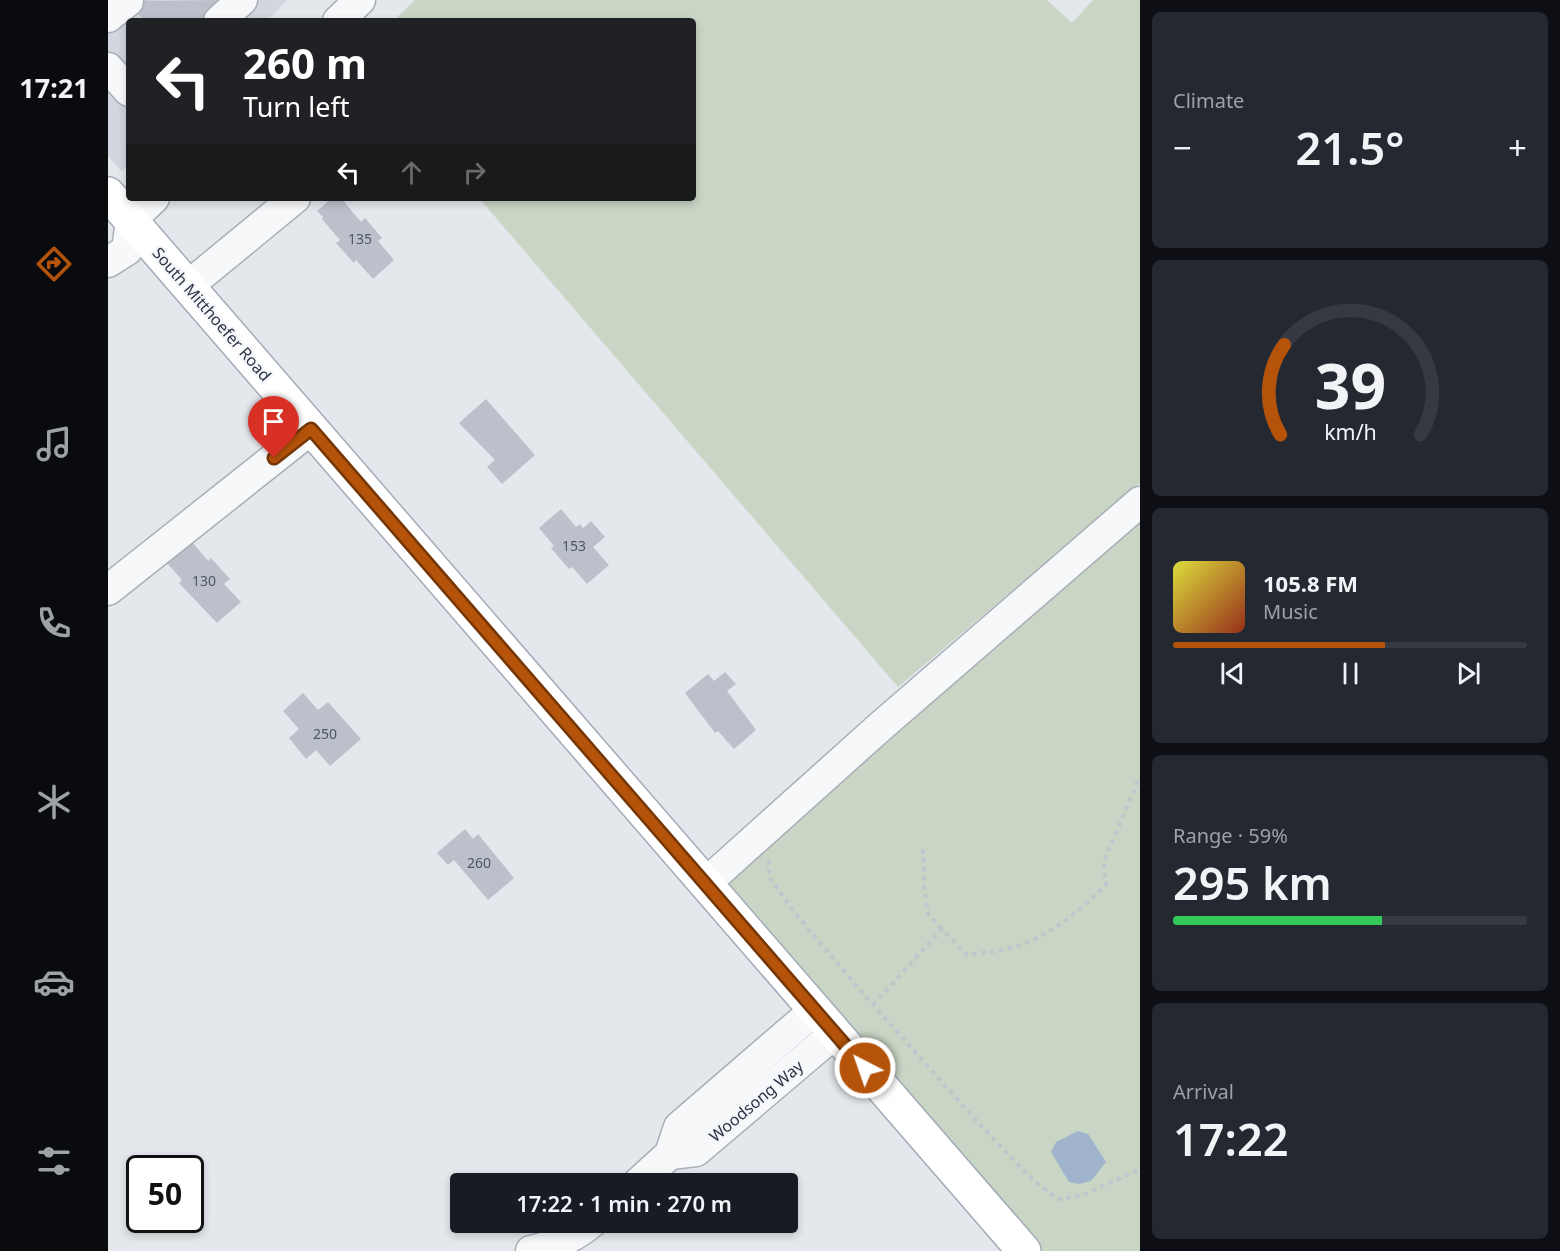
<!DOCTYPE html>
<html lang="en">
<head>
<meta charset="utf-8">
<style>
	body { margin:0; font-family:"Noto Sans",sans-serif; background:#242831; color:#f1f3f6; height:100vh; display:flex; flex-direction:column; font-size:22px; white-space:nowrap }
	* { box-sizing:border-box; margin:0 }
	p { font-size:20px; color:#9ea1a6 }
	.icon { flex:none; width:33px; height:33px; fill:none; stroke:currentColor; stroke-width:2; stroke-linecap:round; stroke-linejoin:round }
	.map { position:relative; flex:1; overflow:hidden }
	.panel { display:flex; flex-direction:column; gap:12px; padding:12px; background:#0d0f14; width:420px }
	.panel>* { flex:none }
	.guide { position:absolute; left:18px; top:18px; width:570px; height:183px; border-radius:6px; box-shadow:0 3px 9px #0003; background:#202124; color:#fff; overflow:hidden }
	.speed { position:absolute; left:18px; top:1155px; display:flex; gap:12px; font-size:30px; font-weight:700; text-align:center }
	.speed>* { display:grid; place-content:center; width:78px; height:78px; border-radius:50%; background:#171b24; box-shadow:0 3px 9px #0003; line-height:1 }
	.speed .limit { border:3px solid #111; border-radius:9px; background:#fff; color:#111 }
	.pin { position:absolute; display:grid; place-items:center; width:51px; height:51px; color:#fff; margin:-62px -26px; border-radius:50% 50% 50% 0; rotate:-45deg; box-shadow:0 0 6px #0007 }
	.pin .icon { rotate:45deg }
	.me { position:absolute; width:66px; margin:-33px; rotate:319deg; stroke-linejoin:round; filter:drop-shadow(0 0 4px #0008) }
	.turn { display:flex; align-items:center; gap:21px; height:126px; padding:0 18px; font-size:27px }
	.turn .icon { width:78px; height:78px; stroke-width:2.5 }
	.turn b { display:block; font-size:42px; line-height:51px }
	.lanes { display:flex; align-items:center; height:57px; padding:0 18px; background:#0003; justify-content:center; gap:30px; direction:ltr }
	.lanes .off { opacity:.35 }
	.big { font-size:45px; font-weight:600; line-height:1.1 }
	.panel .tile { flex:1; display:flex; flex-direction:column; justify-content:center; gap:9px; min-width:0; padding:0 21px; border-radius:9px; background:#242831 }
	.panel .dial { align-items:center; gap:0 }
	.dial svg { height:156px; overflow:visible; fill:none; stroke:#363941; stroke-width:7; stroke-linecap:round; text-anchor:middle }
	.dial text { fill:#f1f3f6; stroke:none }
	.song { display:flex; align-items:center; gap:18px }
	.cover { width:72px; height:72px; border-radius:9px; background:linear-gradient(135deg,hsl(60 70% 55%),hsl(10 70% 35%)) }
	.played { height:6px; border-radius:3px; background:linear-gradient(90deg,#b45309 60%,#363941 60%) }
	.keys { display:flex; justify-content:space-around; direction:ltr }
	.heat { display:flex; justify-content:space-between; align-items:center; font-size:33px; direction:ltr }
	.charge { height:9px; border-radius:4px; background:linear-gradient(90deg,#34c759 59%,#363941 0) }
	.trip { position:absolute; left:342px; top:1173px; width:348px; height:60px; border-radius:6px; background:#171b24; box-shadow:0 3px 9px #0003; font-weight:600; line-height:60px; text-align:center }
	main { display:flex; flex:1; min-height:0 }
	.tab-bar { display:flex; flex-direction:column; width:108px; justify-content:space-around; align-items:center; background:#090b0e; color:#9ea1a6 }
	.tab-bar .icon { width:42px; height:42px }
	.tab-bar .on { color:#b45309 }
	.tab-bar b { font-size:27px; color:#f1f3f6 }
	.map>svg:first-child { display:block }
</style>
</head>
<body>
<main>
<nav class="tab-bar">
<b>17:21</b>
<svg class="icon on" aria-label="directions" viewBox="0 0 24 24"><path d="M12 3l9 9-9 9-9-9zM9 14v-3h6M13 9l2 2-2 2"/></svg>
<svg class="icon" aria-label="music" viewBox="0 0 24 24"><path d="M9 18V5l10-2v13"/><circle cx="6" cy="18" r="3"/><circle cx="16" cy="16" r="3"/></svg>
<svg class="icon" aria-label="phone" viewBox="0 0 24 24"><path d="M5 4h4l2 5-3 2q2 4 5 5l2-3 5 2v4C11 20 4 13 5 4z"/></svg>
<svg class="icon" aria-label="climate" viewBox="0 0 24 24"><path d="M12 3v18M4 7l16 10M4 17L20 7"/></svg>
<svg class="icon" aria-label="car" viewBox="0 0 24 24"><path d="M5 17H2v-5l4-1 3-4h7l3 4 3 1v5h-3M9 17h6M6 11h13"/><circle cx="7" cy="17" r="2"/><circle cx="17" cy="17" r="2"/></svg>
<svg class="icon" aria-label="filters" viewBox="0 0 24 24"><path d="M4 7h16M4 17h16"/><circle cx="9" cy="7" r="2"/><circle cx="15" cy="17" r="2"/></svg>
</nav>
<div class="map">
<svg width="1032" height="1251" viewBox="0 0 1032 1251">
	<rect width="100%" height="100%" fill="#e4e7ec"/>
	<polygon fill="#d2d6de" points="0,0 179,0 159,21 21,21 21,164 14,172 0,156"/>
	<g fill="#c9d6c5">
		<polygon points="307,0 939,0 964,23 985,0 1032,0 1032,483 790,687 371,198 585,198 585,21 285,21"/>
		<polygon points="1032,494 1032,1251 915,1251 598,883"/>
	</g>
	<polygon fill="#9fb4cc" points="970,1131 980,1134 998,1162 983,1181 971,1184 961,1182 943,1152 948,1142"/>
	<g fill="#bbc0ca">
		<polygon points="19,0 52,1 113,0 97,21 30,21 34,18"/>
		<polygon points="224,198 228,201 233,198 253,222 257,218 274,238 270,241 286,260 265,279 248,260 246,263 228,243 232,240 214,219 215,217 209,211"/>
		<polygon points="378,399 427,455 394,484 379,467 387,460 351,423"/>
		<polygon points="453,509 468,527 472,524 475,528 483,521 497,537 485,547 501,565 479,584 464,567 461,569 443,548 446,546 431,528"/>
		<polygon points="84,542 100,561 103,558 122,579 116,584 133,602 109,623 71,583 74,580 59,563"/>
		<polygon points="617,672 628,684 619,691 648,730 626,749 610,731 607,733 577,693 600,674 606,681"/>
		<polygon points="195,693 210,710 220,702 253,739 222,766 208,750 198,759 181,738 191,729 175,711"/>
		<polygon points="357,829 365,839 370,834 406,878 380,900 346,860 340,865 329,853"/>
	</g>
	<g fill="none" stroke-linecap="round" stroke-linejoin="round">
		<g stroke="#a9aeb7" stroke-width="33">
			<g id="minor">
				<polyline points="0,17 20,1"/>
				<polyline points="111,21 134,0"/>
				<polyline points="230,21 252,0"/>
				<polyline points="0,68 21,91"/>
				<polyline points="0,262 19,250 23,220 46,198"/>
				<polyline points="80,286 187,198"/>
				<polyline points="0,590 203,429"/>
				<polyline points="598,883 773,726 1032,502"/>
				<polyline points="562,1154 588,1151 727,1033"/>
				<polyline points="529,1184 562,1154 571,1127 707,1010"/>
				<path d="M423 1251C445 1246 467 1237 484 1222"/>
			</g>
		</g>
		<g stroke="#a3abb8" stroke-width="36">
			<polyline id="major" points="0,194 916,1251"/>
		</g>
		<g stroke="#c2c5cb" stroke-width="4" stroke-dasharray="4.5 4.5" stroke-linecap="butt">
			<polyline points="815,849 816,885 820,914 834,929"/>
			<polyline points="661,860 661,877 686,912 765,1005 875,1128 925,1180 950,1199 973,1196 1032,1169"/>
			<path d="M765 1005 834 929 859 955C881 952 907 949 927 939 954 926 976 906 998 885L996 861 1032 776"/>
		</g>
		<use href="#minor" stroke="#f7f8fa" stroke-width="30"/>
		<use href="#major" stroke="#fff" stroke-width="33"/>
	</g>
	<g fill="none" stroke-linecap="round" stroke-linejoin="round">
		<g stroke="#753606" stroke-width="15">
			<polyline id="route" points="166,458 203,429 757,1068"/>
		</g>
		<use href="#route" stroke="#b45309" stroke-width="10"/>
	</g>
	<g text-anchor="middle" stroke-width="4.5" stroke-linejoin="round" paint-order="stroke">
		<g font-size="14" fill="#4f5766">
			<text x="252" y="244">135</text>
			<text x="466" y="551">153</text>
			<text x="96" y="586">130</text>
			<text x="217" y="739">250</text>
			<text x="371" y="868">260</text>
		</g>
		<g font-size="16" fill="#2b3445" stroke="#f4f6f9">
			<text transform="translate(104 314) rotate(49)" y="6">South Mitthoefer Road</text>
			<text transform="translate(648 1101) rotate(-40)" y="6">Woodsong Way</text>
		</g>
	</g>
</svg>
<div class="speed"><div class="limit">50</div></div>
<div class="pin" style="left:166px;top:458px;background:#d93025"><svg class="icon" aria-label="arrive" viewBox="0 0 24 24"><path d="M6 21V4h12l-3 4 3 4H6"/></svg></div>
<svg class="me" style="left:757px;top:1068px" viewBox="-20 -20 40 40"><circle r="17" fill="#b45309" stroke="#fff" stroke-width="3"/><path d="M0-11L8 9 0 5-8 9z" fill="#fff"/></svg>
<div class="trip">17:22 · 1 min · 270 m</div>
<div class="guide">
<div class="turn"><svg class="icon" aria-label="left" viewBox="0 0 24 24"><path d="M17 20v-9H6M10 6l-5 5 5 5"/></svg><div><b>260 m</b>Turn left</div></div>
<div class="lanes"><svg class="icon" aria-label="left" viewBox="0 0 24 24"><path d="M17 20v-9H6M10 6l-5 5 5 5"/></svg><svg class="icon off" aria-label="ahead" viewBox="0 0 24 24"><path d="M12 20V5M6 11l6-6 6 6"/></svg><svg class="icon off" aria-label="right" viewBox="0 0 24 24"><path d="M7 20v-9h11M14 6l5 5-5 5"/></svg></div>
</div>
</div>
<section class="panel">
<div class="tile"><p>Climate</p>
<div class="heat"><a>−</a><b class="big">21.5°</b><a>+</a></div>
</div>
<div class="tile dial"><svg viewBox="0 0 100 80">
<path d="M14 69A42 42 0 1 1 86 69"/>
<path d="M14 69A42 42 0 0 1 16 23" stroke="#b45309"/>
<text x="50" y="56" font-size="32" font-weight="700">39</text>
<text x="50" y="72" font-size="11">km/h</text>
</svg></div>
<div class="tile">
<div class="song"><i class="cover"></i><div><b>105.8 FM</b><p>Music</p></div></div>
<div class="played"></div>
<div class="keys"><svg class="icon" aria-label="previous" viewBox="0 0 24 24"><path d="M18 5L8 12l10 7zM5 5v14"/></svg><svg class="icon" aria-label="pause" viewBox="0 0 24 24"><path d="M8 5v14M16 5v14"/></svg><svg class="icon" aria-label="next" viewBox="0 0 24 24"><path d="M6 5l10 7-10 7zM19 5v14"/></svg></div>
</div>
<div class="tile"><p>Range · 59%</p><b class="big">295 km</b><div class="charge"></div></div>
<div class="tile"><p>Arrival</p><b class="big">17:22</b></div>
</section>
</main>
</body>
</html>
